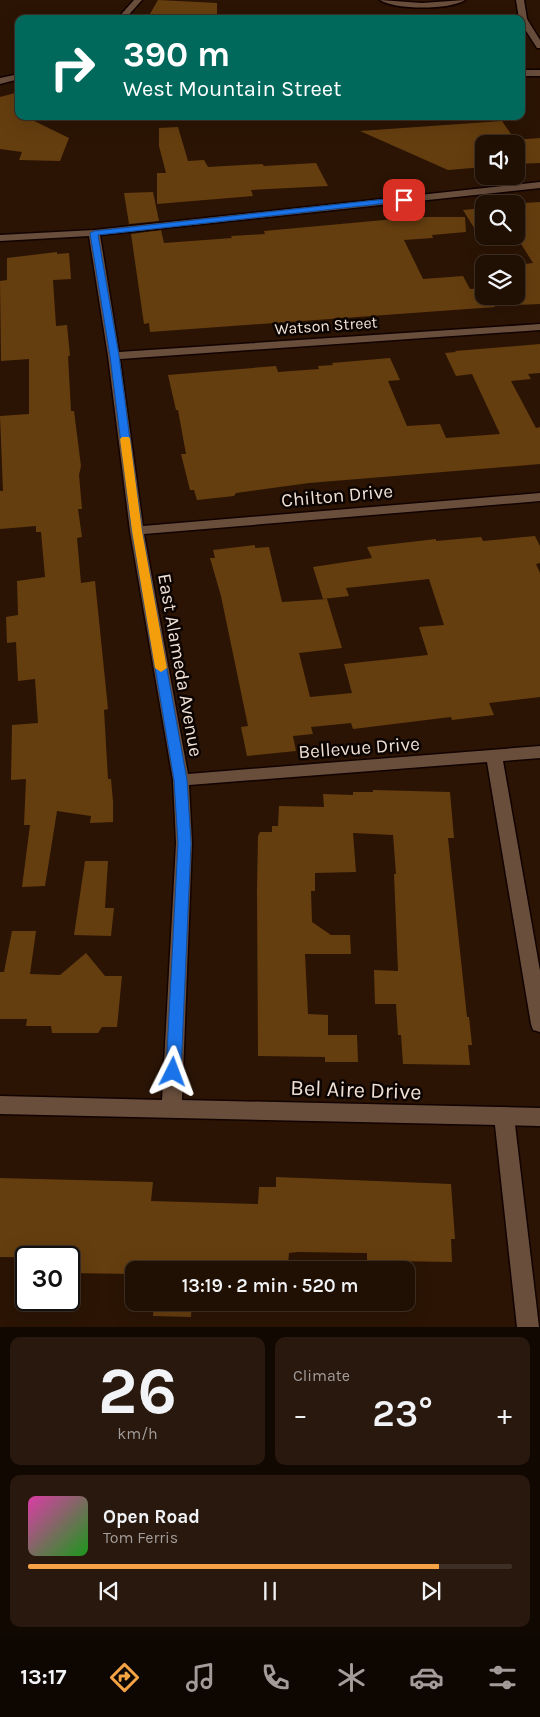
<!DOCTYPE html>
<html lang="en">
<head>
<meta charset="utf-8">
<style>
	body { margin:0; font-family:Karla,sans-serif; background:#28180d; color:#f1f3f6; height:100vh; display:flex; flex-direction:column; font-size:19px; white-space:nowrap }
	* { box-sizing:border-box; margin:0 }
	p { font-size:16px; color:#a29c9a }
	.icon { flex:none; width:28px; height:28px; fill:none; stroke:currentColor; stroke-width:2; stroke-linecap:round; stroke-linejoin:round }
	.map { position:relative; height:1327px; overflow:hidden }
	.drawer { display:flex; flex-direction:column; gap:10px; padding:10px; background:#120802; flex:1 }
	.drawer>* { flex:none }
	.hud { position:absolute; left:15px; top:15px; width:510px; height:105px; border-radius:10px; box-shadow:0 5px 20px #0002,0 0 0 1px #3d2f25; background:#00695c; color:#fff; overflow:hidden }
	.buttons { position:absolute; left:475px; top:135px; display:grid; gap:10px }
	.buttons a { display:grid; place-items:center; width:50px; height:50px; border-radius:10px; background:#200f03; box-shadow:0 5px 20px #0002,0 0 0 1px #3d2f25; font-size:25px }
	.speed { position:absolute; left:15px; top:1246px; display:flex; gap:10px; font-size:25px; font-weight:700; text-align:center }
	.speed>* { display:grid; place-content:center; width:65px; height:65px; border-radius:50%; background:#200f03; box-shadow:0 5px 20px #0002,0 0 0 1px #3d2f25; line-height:1 }
	.speed .limit { border:2px solid #111; border-radius:8px; background:#fff; color:#111 }
	.pin { position:absolute; display:grid; place-items:center; width:42px; height:42px; color:#fff; margin:-21px; border-radius:10px; box-shadow:0 2px 8px #0006 }
	.me { position:absolute; width:55px; margin:-28px; rotate:3deg; stroke-linejoin:round; filter:drop-shadow(0 0 4px #0008) }
	.turn { display:flex; align-items:center; gap:18px; height:105px; padding:0 25px; font-size:22px }
	.turn .icon { width:65px; height:65px; stroke-width:2.5 }
	.turn b { display:block; font-size:35px; line-height:42px }
	.big { font-size:38px; font-weight:600; line-height:1.1 }
	.drawer .tile { flex:1; display:flex; flex-direction:column; justify-content:center; gap:8px; min-width:0; padding:0 18px; border-radius:10px; background:#28180d }
	.drawer .dial { align-items:center; gap:0 }
	.dial b { font-size:65px; line-height:1 }
	.song { display:flex; align-items:center; gap:15px }
	.cover { width:60px; height:60px; border-radius:8px; background:linear-gradient(135deg,hsl(320 70% 55%),hsl(120 70% 35%)) }
	.played { height:5px; border-radius:2px; background:linear-gradient(90deg,#f5a345 85%,#3d2f25 85%) }
	.keys { display:flex; justify-content:space-around; direction:ltr }
	.heat { display:flex; justify-content:space-between; align-items:center; font-size:28px; direction:ltr }
	.drawer .tiles { flex:1; display:grid; gap:10px; grid-template-columns:1fr 1fr }
	.tile:last-child { grid-column:span 2 }
	.trip { position:absolute; left:125px; top:1261px; width:290px; height:50px; border-radius:10px; background:#200f03; box-shadow:0 5px 20px #0002,0 0 0 1px #3d2f25; font-weight:600; line-height:50px; text-align:center }
	.dock { display:flex; height:80px; justify-content:space-around; align-items:center; background:#0d0601; color:#a29c9a }
	.dock .icon { width:35px; height:35px }
	.dock .on { color:#f5a345 }
	.dock b { font-size:22px; color:#f1f3f6 }
	.map>svg:first-child { display:block }
</style>
</head>
<body>
<div class="map">
<svg width="540" height="1327" viewBox="0 0 540 1327">
	<rect width="100%" height="100%" fill="#2b1404"/>
	<g fill="#653e0f">
		<polygon points="158,0 217,3 217,19 147,19"/>
		<polygon points="19,92 19,116 24,116 69,138 60,161 19,160 22,152 0,149 0,97"/>
		<polygon points="502,121 515,140 540,138 540,163 516,164 516,144 484,144 484,167 448,170 360,131"/>
		<polygon points="178,127 188,161 204,160 208,167 262,164 264,166 316,163 328,186 251,190 253,196 157,204 157,173 166,173 159,146 159,128"/>
		<polygon points="153,192 159,221 129,224 124,193"/>
		<polygon points="540,202 540,304 516,305 516,265 533,263 516,236 516,204 508,204"/>
		<polygon points="484,208 484,231 476,231 463,210"/>
		<polygon points="417,217 465,217 466,232 432,235 433,238 404,240 423,279 463,276 470,289 484,288 484,296 489,296 495,307 150,332 149,323 144,324 131,234 161,230 164,243 232,238 231,236 265,234 264,231"/>
		<polygon points="57,252 57,254 69,253 71,279 53,280 56,326 67,325 70,356 68,356 71,411 74,411 81,466 79,475 82,509 78,509 82,537 77,538 81,583 95,581 108,709 104,710 108,779 111,779 113,802 113,822 90,823 91,816 57,811 45,886 22,887 30,825 24,825 26,779 11,780 12,725 38,723 35,679 18,681 16,642 7,643 6,617 18,615 17,581 45,577 41,532 36,532 36,526 0,529 0,491 3,491 0,416 29,414 29,359 1,361 0,281 7,280 7,258"/>
		<polygon points="540,344 540,373 528,374 531,379 511,381 536,428 540,427 540,464 309,483 236,493 234,496 197,500 194,490 190,490 181,454 186,454 178,410 176,410 168,375 276,366 278,372 319,369 318,366 333,365 332,363 390,358 400,380 388,381 407,426 440,424 446,438 500,434 472,374 456,376 445,353 456,352 455,351"/>
		<polygon points="535,536 540,546 540,563 536,564 540,573 540,697 489,703 494,715 452,720 451,717 353,729 351,723 311,727 313,734 293,736 296,751 247,756 241,727 248,726 221,596 210,558 215,558 213,550 255,545 255,548 269,547 282,602 327,599 342,648 299,653 310,697 352,693 344,664 428,655 419,627 444,625 429,579 346,588 349,596 323,599 313,567 372,558 367,547 436,539 436,541 481,537 483,541"/>
		<polygon points="373,790 450,792 454,838 448,838 467,1017 469,1017 472,1045 468,1045 470,1065 403,1064 401,1035 398,1035 396,1004 375,1004 374,970 398,971 394,874 396,874 393,835 353,833 356,872 315,873 315,891 311,891 312,922 331,935 350,935 351,954 305,954 308,1014 328,1015 328,1035 357,1035 358,1062 325,1062 325,1057 258,1056 257,890 258,836 260,832 272,832 272,826 278,826 279,806 324,807 323,794 353,795 353,792 373,792"/>
		<polygon points="85,861 108,861 105,908 114,908 111,936 74,935"/>
		<polygon points="12,931 36,931 30,974 60,975 86,953 105,976 122,976 117,1027 102,1027 98,1033 52,1033 51,1026 26,1026 27,1019 0,1019 0,972 4,972"/>
		<polygon points="276,1177 451,1184 455,1239 451,1239 452,1262 392,1261 392,1270 367,1270 367,1253 298,1252 289,1253 288,1265 220,1264 219,1270 134,1270 134,1274 69,1273 69,1258 0,1257 0,1178 153,1182 151,1201 258,1204 259,1187 276,1187"/>
		<polygon points="154,1302 192,1302 191,1317 153,1316"/>
		<polygon points="367,1302 392,1302 392,1309 367,1307"/>
	</g>
	<g fill="none" stroke-linecap="round" stroke-linejoin="round">
		<g stroke="#120200" stroke-width="3">
			<g id="street">
				<polygon points="134,0 142,0 125,19 117,19"/>
				<path d="M380 0 422 3 465 0C450 10 395 10 380 0Z"/>
				<polygon points="516,0 524,0 527,19 540,40 540,48 537,48 521,23 521,19 519,19"/>
				<rect x="521" y="70" width="19" height="6"/>
				<polygon points="19,74 19,79 0,84 0,78"/>
				<polygon points="540,182 540,188 100,235 119,352 540,324 540,330 120,359 143,526 540,493 540,501 144,534 188,774 540,746 540,758 503,761 540,971 540,1032 533,1030 531,1024 487,762 189,785 192,843 182,1100 540,1108 540,1126 0,1114 0,1096 162,1100 176,843 173,780 130,531 108,356 89,236 0,241 0,235 94,230"/>
			</g>
		</g>
		<g stroke="#120200" stroke-width="3">
			<polygon id="secondary" points="504,1107 511,1110 514,1116 539,1327 517,1327 494,1116 497,1110"/>
		</g>
		<use href="#street" fill="#694e3c" fill-rule="evenodd"/>
		<use href="#secondary" fill="#694e3c" fill-rule="evenodd"/>
	</g>
	<polygon fill="#1a73e8" stroke="#114b97" points="404,197 408,200 407,201 98,235 119,356 142,531 187,780 191,843 181,1072 179,1077 173,1079 168,1077 166,1072 178,843 174,780 132,531 110,356 90,233 94,231"/>
	<polygon fill="#f59e0b" points="122,437 129,437 130,439 142,531 167,668 161,672 155,668 132,531 120,439"/>
	<g text-anchor="middle" stroke-width="5" stroke-linejoin="round" paint-order="stroke">
		<g font-size="16" fill="#f0e0d5" stroke="#0c0401">
			<text transform="translate(326 325) rotate(-4)" y="6">Watson Street</text>
		</g>
		<g font-size="19" fill="#f0e0d5" stroke="#0c0401">
			<text transform="translate(337 495) rotate(-5)" y="7">Chilton Drive</text>
			<text transform="translate(181 665) rotate(80)" y="7">East Alameda Avenue</text>
			<text transform="translate(359 747) rotate(-4)" y="7">Bellevue Drive</text>
		</g>
		<g font-size="22" fill="#f0e0d5" stroke="#0c0401">
			<text transform="translate(356 1089) rotate(2)" y="8">Bel Aire Drive</text>
		</g>
	</g>
</svg>
<div class="buttons">
<a><svg class="icon" aria-label="sound" viewBox="0 0 24 24"><path d="M4 9h4l5-4v14l-5-4H4zM17 9q2 3 0 6"/></svg></a>
<a><svg class="icon" aria-label="search" viewBox="0 0 24 24"><circle cx="10" cy="10" r="6"/><path d="M15 15l6 6"/></svg></a>
<a><svg class="icon" aria-label="layers" viewBox="0 0 24 24"><path d="M12 4l9 5-9 5-9-5zM3 14l9 5 9-5"/></svg></a>
</div>
<div class="speed"><div class="limit">30</div></div>
<div class="pin" style="left:404px;top:200px;background:#d93025"><svg class="icon" aria-label="arrive" viewBox="0 0 24 24"><path d="M6 21V4h12l-3 4 3 4H6"/></svg></div>
<svg class="me" style="left:173px;top:1072px" viewBox="-20 -20 40 40"><path d="M0-17L14 15 0 8-14 15z" fill="#1a73e8" stroke="#fff" stroke-width="4"/></svg>
<div class="trip">13:19 · 2 min · 520 m</div>
<div class="hud">
<div class="turn"><svg class="icon" aria-label="right" viewBox="0 0 24 24"><path d="M7 20v-9h11M14 6l5 5-5 5"/></svg><div><b>390 m</b>West Mountain Street</div></div>
</div>
</div>
<section class="drawer">
<div class="tiles">
<div class="tile dial"><b>26</b><p>km/h</p></div>
<div class="tile"><p>Climate</p>
<div class="heat"><a>−</a><b class="big">23°</b><a>+</a></div>
</div>
<div class="tile">
<div class="song"><i class="cover"></i><div><b>Open Road</b><p>Tom Ferris</p></div></div>
<div class="played"></div>
<div class="keys"><svg class="icon" aria-label="previous" viewBox="0 0 24 24"><path d="M18 5L8 12l10 7zM5 5v14"/></svg><svg class="icon" aria-label="pause" viewBox="0 0 24 24"><path d="M8 5v14M16 5v14"/></svg><svg class="icon" aria-label="next" viewBox="0 0 24 24"><path d="M6 5l10 7-10 7zM19 5v14"/></svg></div>
</div>
</div>
</section>
<nav class="dock">
<b>13:17</b>
<svg class="icon on" aria-label="directions" viewBox="0 0 24 24"><path d="M12 3l9 9-9 9-9-9zM9 14v-3h6M13 9l2 2-2 2"/></svg>
<svg class="icon" aria-label="music" viewBox="0 0 24 24"><path d="M9 18V5l10-2v13"/><circle cx="6" cy="18" r="3"/><circle cx="16" cy="16" r="3"/></svg>
<svg class="icon" aria-label="phone" viewBox="0 0 24 24"><path d="M5 4h4l2 5-3 2q2 4 5 5l2-3 5 2v4C11 20 4 13 5 4z"/></svg>
<svg class="icon" aria-label="climate" viewBox="0 0 24 24"><path d="M12 3v18M4 7l16 10M4 17L20 7"/></svg>
<svg class="icon" aria-label="car" viewBox="0 0 24 24"><path d="M5 17H2v-5l4-1 3-4h7l3 4 3 1v5h-3M9 17h6M6 11h13"/><circle cx="7" cy="17" r="2"/><circle cx="17" cy="17" r="2"/></svg>
<svg class="icon" aria-label="filters" viewBox="0 0 24 24"><path d="M4 7h16M4 17h16"/><circle cx="9" cy="7" r="2"/><circle cx="15" cy="17" r="2"/></svg>
</nav>
</body>
</html>
